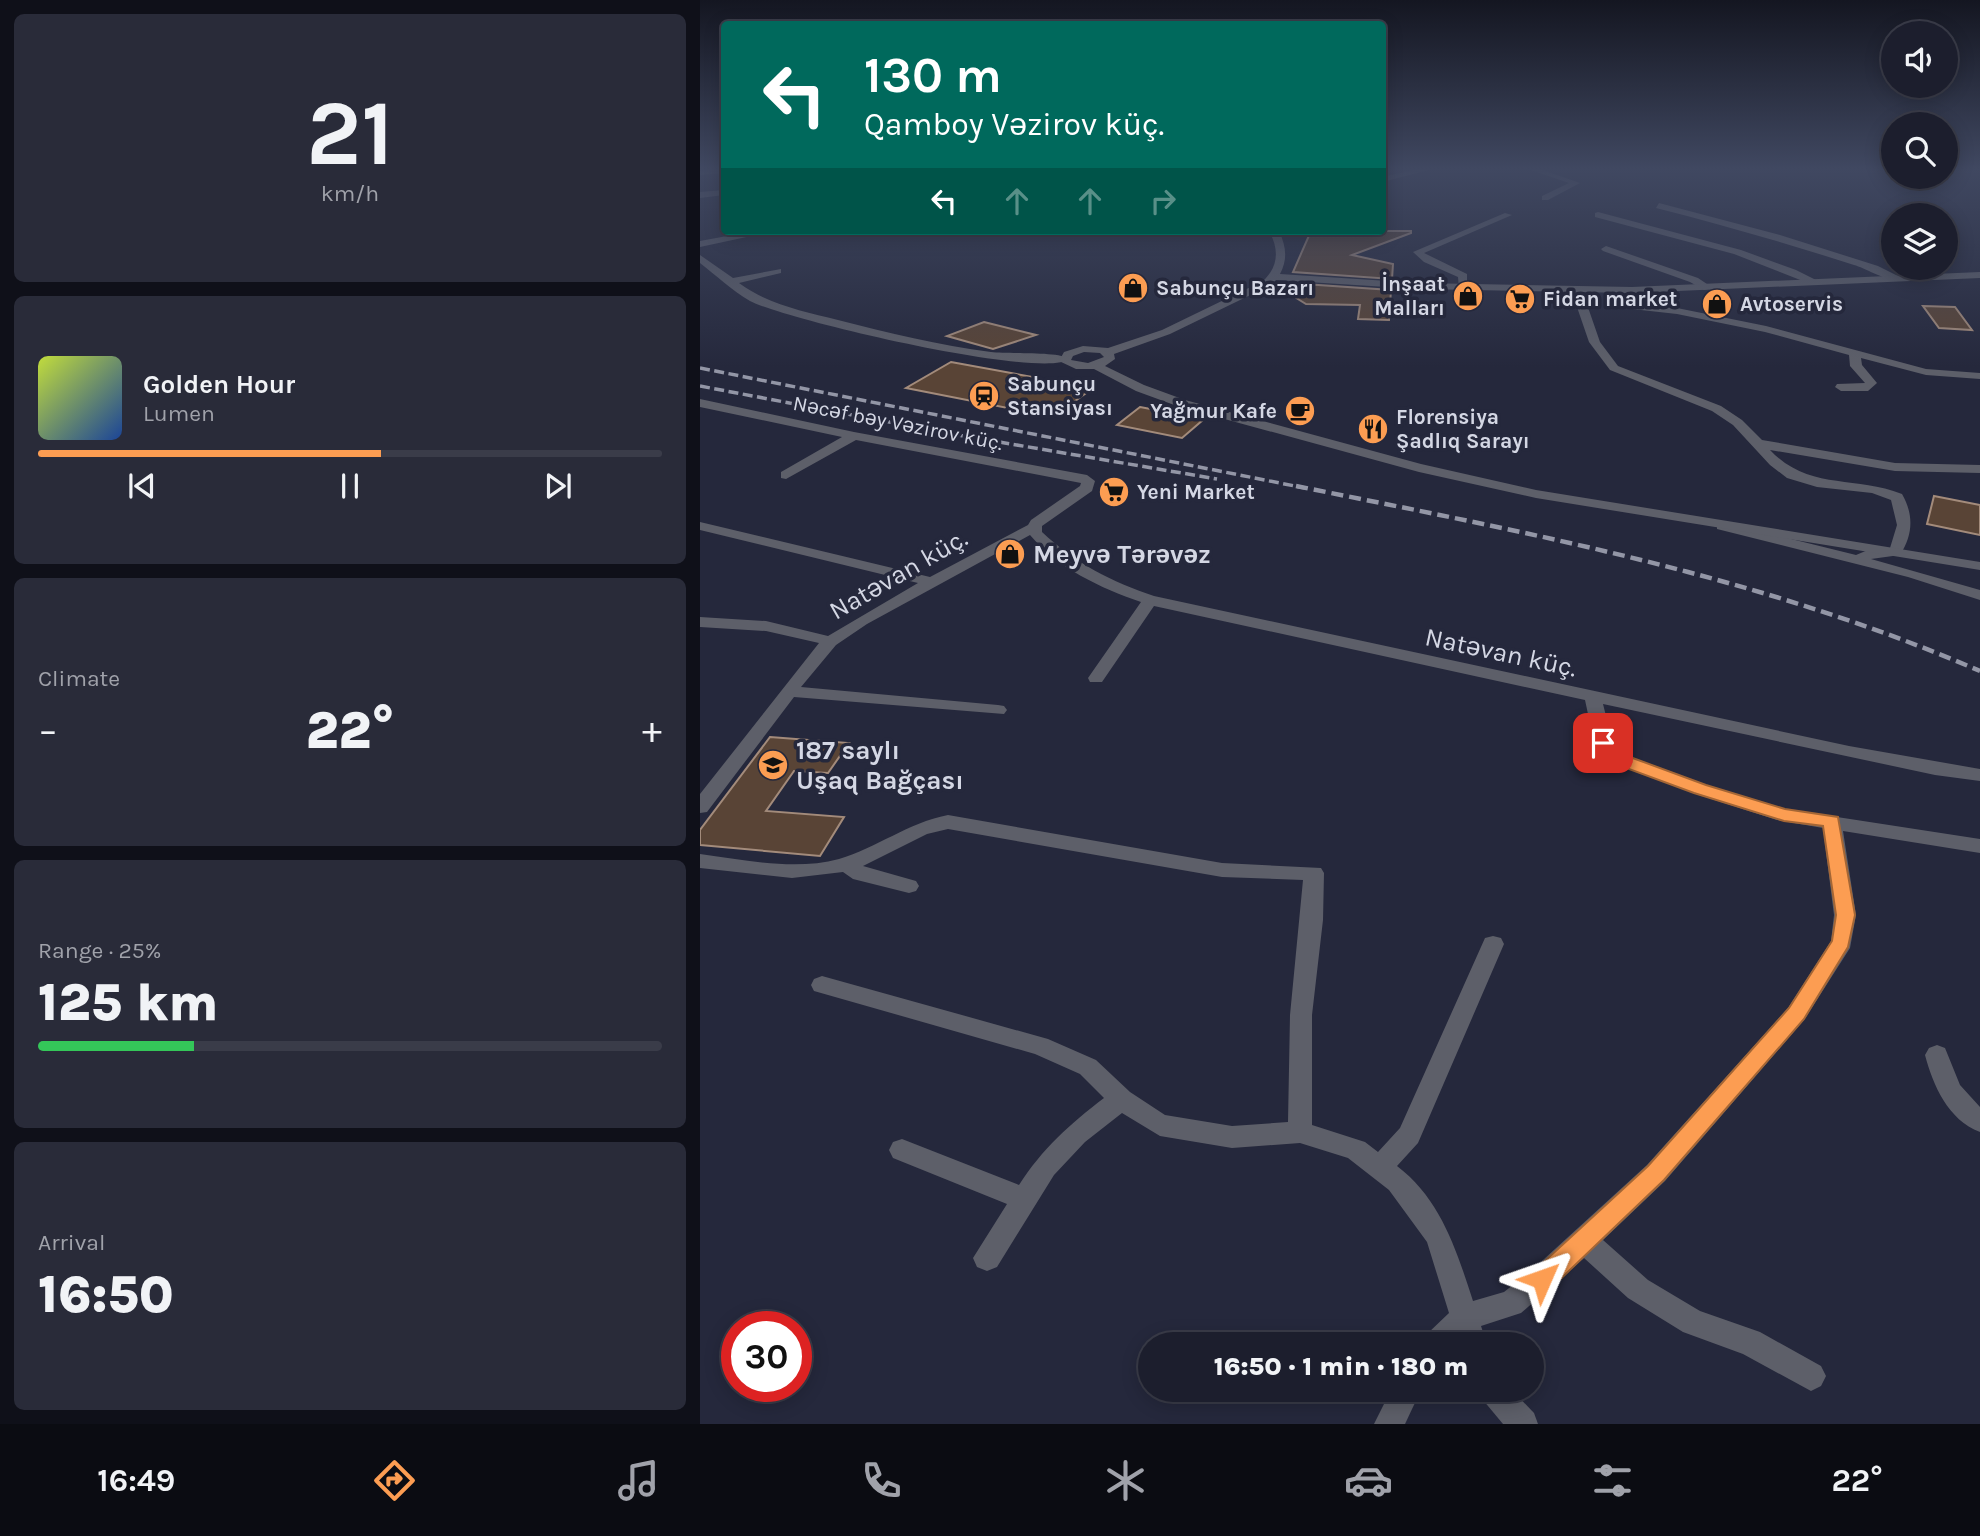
<!DOCTYPE html>
<html lang="en">
<head>
<meta charset="utf-8">
<style>
	body { margin:0; font-family:Karla,sans-serif; background:#292b39; color:#f1f3f6; height:100vh; display:flex; flex-direction:column; font-size:26px; white-space:nowrap }
	* { box-sizing:border-box; margin:0 }
	p { font-size:23px; color:#a0a2aa }
	.icon { flex:none; width:38px; height:38px; fill:none; stroke:currentColor; stroke-width:2; stroke-linecap:round; stroke-linejoin:round }
	.map { position:relative; flex:1; overflow:hidden }
	.sheet { display:flex; flex-direction:column; gap:14px; padding:14px; background:#0f1019; width:700px }
	.sheet>* { flex:none }
	.banner { position:absolute; left:21px; top:21px; width:665px; height:214px; border-radius:7px; box-shadow:0 4px 18px #0003,0 0 0 2px #3a3c49; background:#00695c; color:#fff; overflow:hidden }
	.controls { position:absolute; left:1181px; top:21px; display:grid; gap:14px }
	.controls a { display:grid; place-items:center; width:77px; height:77px; border-radius:50%; background:#1c1e2d; box-shadow:0 4px 18px #0003,0 0 0 2px #3a3c49; font-size:35px }
	.speed { position:absolute; left:21px; top:1311px; display:flex; gap:14px; font-size:35px; font-weight:700; text-align:center }
	.speed>* { display:grid; place-content:center; width:91px; height:91px; border-radius:50%; background:#1c1e2d; box-shadow:0 4px 18px #0003,0 0 0 2px #3a3c49; line-height:1 }
	.speed .limit { border:10px solid #d22; background:#fff; color:#111 }
	.pin { position:absolute; display:grid; place-items:center; width:60px; height:60px; color:#fff; margin:-30px; border-radius:14px; box-shadow:0 4px 10px #0006 }
	.me { position:absolute; width:77px; margin:-38px; rotate:47deg; stroke-linejoin:round; filter:drop-shadow(0 0 5px #0008) }
	.turn { display:flex; align-items:center; gap:24px; height:147px; padding:0 28px; font-size:32px }
	.turn .icon { width:91px; height:91px; stroke-width:2.5 }
	.turn b { display:block; font-size:49px; line-height:60px }
	.lanes { display:flex; align-items:center; height:66px; padding:0 28px; background:#0003; justify-content:center; gap:35px; direction:ltr }
	.lanes .off { opacity:.35 }
	.big { font-size:52px; font-weight:800; line-height:1.1 }
	.sheet .tile { flex:1; display:flex; flex-direction:column; justify-content:center; gap:10px; min-width:0; padding:0 24px; border-radius:10px; background:#292b39 }
	.sheet .dial { align-items:center; gap:0 }
	.dial b { font-size:91px; line-height:1 }
	.song { display:flex; align-items:center; gap:21px }
	.cover { width:84px; height:84px; border-radius:10px; background:linear-gradient(135deg,hsl(70 70% 55%),hsl(220 70% 35%)) }
	.played { height:7px; border-radius:4px; background:linear-gradient(90deg,#fc9d52 55%,#3a3c49 55%) }
	.keys { display:flex; justify-content:space-around; direction:ltr }
	.heat { display:flex; justify-content:space-between; align-items:center; font-size:38px; direction:ltr }
	.charge { height:10px; border-radius:5px; background:linear-gradient(90deg,#34c759 25%,#3a3c49 0) }
	.trip { position:absolute; left:438px; top:1332px; width:406px; height:70px; border-radius:35px; background:#1c1e2d; box-shadow:0 4px 18px #0003,0 0 0 2px #3a3c49; font-weight:800; line-height:70px; text-align:center }
	.tab-bar { display:flex; height:112px; justify-content:space-around; align-items:center; background:#0b0c12; color:#a0a2aa }
	.tab-bar .icon { width:49px; height:49px }
	.tab-bar .on { color:#fc9d52 }
	.tab-bar b { font-size:32px; color:#f1f3f6 }
	main { display:flex; flex:1; min-height:0 }
	.map>svg:first-child { display:block }
</style>
</head>
<body>
<main>
<section class="sheet">
<div class="tile dial"><b>21</b><p>km/h</p></div>
<div class="tile">
<div class="song"><i class="cover"></i><div><b>Golden Hour</b><p>Lumen</p></div></div>
<div class="played"></div>
<div class="keys"><svg class="icon" aria-label="previous" viewBox="0 0 24 24"><path d="M18 5L8 12l10 7zM5 5v14"/></svg><svg class="icon" aria-label="pause" viewBox="0 0 24 24"><path d="M8 5v14M16 5v14"/></svg><svg class="icon" aria-label="next" viewBox="0 0 24 24"><path d="M6 5l10 7-10 7zM19 5v14"/></svg></div>
</div>
<div class="tile"><p>Climate</p>
<div class="heat"><a>−</a><b class="big">22°</b><a>+</a></div>
</div>
<div class="tile"><p>Range · 25%</p><b class="big">125 km</b><div class="charge"></div></div>
<div class="tile"><p>Arrival</p><b class="big">16:50</b></div>
</section>
<div class="map">
<svg width="1280" height="1424" viewBox="0 0 1280 1424">
	<rect width="100%" height="100%" fill="#25283c"/>
	<g fill="#594436" stroke="#a38b7b" stroke-width="2">
		<polygon points="611,231 711,231 711,233 652,255 693,264 692,279 593,272"/>
		<polygon points="589,283 691,290 689,320 658,319 660,305 606,304 585,291"/>
		<polygon points="1223,306 1255,307 1272,330 1239,328"/>
		<polygon points="284,322 336,335 293,349 247,336"/>
		<polygon points="251,362 393,388 353,417 206,388"/>
		<polygon points="440,407 504,419 482,438 417,425"/>
		<polygon points="1234,496 1280,505 1280,535 1227,524"/>
		<polygon points="70,737 149,743 128,773 94,771 66,811 144,817 120,856 0,845 0,830"/>
	</g>
	<g fill="none" stroke-linecap="round" stroke-linejoin="round">
		<g fill="#5d5f69" fill-rule="evenodd">
			<polygon points="723,168 737,168 682,182 682,177"/>
			<polygon points="825,168 837,168 880,183 848,200 842,200 842,196 869,183"/>
			<polygon points="24,169 24,173 0,175 0,171"/>
			<polygon points="24,190 24,195 0,198 0,192"/>
			<path d="M959 203 1080 235 1178 266 1204 279C1194 286 1166 268 1154 265 1089 244 1023 225 956 208Z"/>
			<polygon points="898,212 1041,250 1096,270 1122,283 1113,285 1034,254 895,217 895,213"/>
			<polygon points="805,213 812,215 724,253 767,274 767,289 759,289 758,277 724,262 713,252"/>
			<polygon points="54,231 74,231 0,247 0,241"/>
			<polygon points="906,246 998,278 1013,288 1004,290 990,282 903,251 901,249"/>
			<path d="M0 255 33 278 81 269V273L39 283C69 305 103 311 138 320 188 333 239 345 291 352 308 354 359 351 370 359 342 380 87 320 50 301 31 290 17 276 0 263Z"/>
			<path d="M873 288 882 290 900 342 918 366 1021 406 1042 420 1062 440 1195 463 1280 465V473L1195 471 1070 450C1109 491 1153 475 1202 494 1214 515 1213 535 1200 555L1171 559 1280 590V600L1208 577 1017 529V523L1022 522 1156 555 1168 550 1190 548 1197 525 1191 500 1172 493 1117 487 1087 478 1070 465 1033 425 1012 411 910 370 889 342 878 310Z"/>
			<polygon points="907,288 915,288 929,303 977,308 1066,326 1226,369 1280,373 1280,379 1226,375 1161,358 1162,365 1177,383 1168,391 1141,391 1135,387 1137,384 1165,383 1150,366 1149,355 1065,332 977,314 923,308 918,306 906,290"/>
			<path d="M0 399 154 432 387 475 395 481 392 491 342 526V532C375 563 412 582 454 596L1149 746 1280 769V781L1235 775 903 704 912 740 930 757 1007 785 1085 809 1280 839V853L1143 831 1156 915 1150 948 1104 1020 965 1181 903 1240 948 1280 1000 1311 1060 1332 1121 1366 1126 1376 1121 1386 1111 1391 1043 1354 983 1332 928 1298 884 1258 821 1313 781 1326 787 1344H723L727 1334 749 1313 727 1242 689 1190 648 1158 600 1143 532 1148 460 1136 422 1113 385 1142 354 1175 297 1267 287 1271 277 1267 273 1258 307 1204 193 1158 189 1150 193 1142 202 1139 319 1185C342 1149 370 1124 404 1098L380 1074 335 1054 114 991 111 985 114 979 122 976 348 1039 396 1060 430 1092 465 1115 532 1126 588 1122 590 1015 603 880 522 877 248 829 227 834 163 866 216 881 219 886 216 891 209 893 153 879 143 872 92 878 0 868V854C44 860 95 871 139 859 177 848 207 823 248 815L522 863 621 868 624 873 623 920 612 1015V1125L665 1142 678 1152 700 1128 785 938 793 936 801 938 804 944 718 1143 697 1166C741 1199 757 1252 773 1301L804 1292 832 1270 947 1165 1088 1008 1131 941 1134 915 1123 828 1077 820 993 793 918 765 894 742 885 700 454 606 402 682H390L388 678 441 602C400 588 358 568 330 535L167 624 136 645 101 687 298 705 304 706 307 710 304 714 94 697 7 812 0 813V794L119 643 66 631 0 627V617L66 621 128 636 218 583 0 530V522L230 577 328 525 331 520 380 486 381 483 156 440 86 479 81 478V472L142 437 0 407Z"/>
			<path d="M1237 1045 1245 1048 1260 1085 1280 1107V1132C1248 1120 1233 1085 1225 1055L1229 1048Z"/>
			<polygon points="691,1390 721,1390 705,1424 674,1424"/>
			<polygon points="778,1390 812,1390 834,1413 838,1424 803,1424 783,1400"/>
		</g>
		<path fill="#5d5f69" fill-rule="evenodd" d="M569 231H579C586 246 588 259 580 274L719 283 932 287 1280 272V278L932 293 719 289 576 280 571 285 470 334 414 354 415 359 405 366 444 385 485 400 721 464 836 490 1280 562V570L836 498 719 472 477 406 436 391 394 369H376L359 361 364 352 383 346 408 348 462 330 563 281C579 266 579 249 569 231ZM384 352 400 353 404 357 388 363 371 360 373 356Z"/>
		<g stroke="#9396a6" stroke-width="3.5" stroke-dasharray="10 4.5" stroke-linecap="butt">
			<polyline points="0,368 605,488"/>
			<polyline points="0,386 258,435 517,479"/>
		</g>
		<path stroke="#9396a6" stroke-width="4.5" stroke-dasharray="12 6" stroke-linecap="butt" d="M596 486C830 533 1060 576 1280 671"/>
	</g>
	<linearGradient id="sky" x2="0" y2="1"><stop stop-color="#141621"/><stop offset="0.46" stop-color="#404861"/><stop offset="1" stop-color="#404861" stop-opacity="0"/></linearGradient>
	<rect width="1280" height="367" fill="url(#sky)"/>
	<polygon fill="#fc9d52" stroke="#a46635" stroke-width="2" points="903,737 909,739 930,757 1006,785 1085,809 1138,817 1155,915 1148,947 1104,1019 964,1180 851,1288 842,1291 834,1288 830,1279 834,1271 948,1166 1089,1008 1132,941 1136,915 1123,826 1084,821 994,793 918,765 895,743"/>
	<defs>
		<g id="shop-disc" transform="scale(1.575)"><circle r="9.5" fill="#fc9d52" stroke="#25283c"/><path d="M-5-2.5h2.3a2.7 3.5 0 0 1 5.4 0H5L5.5 6h-11ZM-1.5-2.5h3a1.5 2.3 0 0 0-3 0Z" fill="#111"/></g>
		<g id="supermarket-disc" transform="scale(1.575)"><circle r="9.5" fill="#fc9d52" stroke="#25283c"/><path d="M-6-5.5h2.5l.6 2H6L4.5 2H-2.5L-4.4-4H-6ZM-1.5 3.2a1.3 1.3 0 1 0 .1 0ZM3 3.2a1.3 1.3 0 1 0 .1 0Z" fill="#111"/></g>
		<g id="station-disc" transform="scale(1.575)"><circle r="9.5" fill="#fc9d52" stroke="#25283c"/><path d="M-3-6H3Q5-6 5-4V2Q5 4 3 4L4.5 6H3L1.5 4h-3L-3 6H-4.5L-3 4Q-5 4-5 2V-4Q-5-6-3-6ZM-3.5-4v3h7v-3ZM-3.5 1v1.5H-2V1ZM2 1v1.5H3.5V1Z" fill="#111"/></g>
		<g id="cafe-disc" transform="scale(1.575)"><circle r="9.5" fill="#fc9d52" stroke="#25283c"/><path d="M-5.5-4.5H6V0H3Q3 3.5 0 3.5H-2.5Q-5.5 3.5-5.5 0ZM3-3.2v2h1.7v-2ZM-6 4.5H4V6H-6Z" fill="#111"/></g>
		<g id="restaurant-disc" transform="scale(1.575)"><circle r="9.5" fill="#fc9d52" stroke="#25283c"/><path d="M-5-6h1v4h1v-4h1v4h1v-4h1v5L-1.5 .5V6h-2V.5L-5-1ZM5-6V6H3V1.5H1.5Q1.5-4 5-6Z" fill="#111"/></g>
		<g id="school-disc" transform="scale(1.575)"><circle r="9.5" fill="#fc9d52" stroke="#25283c"/><path d="M0-5L7-2L0 1L-7-2ZM-4 1L0 2.5L4 1V4Q0 6-4 4Z" fill="#111"/></g>
	</defs>
	<g fill-rule="evenodd">
		<use href="#shop-disc" x="433" y="288"/>
		<use href="#shop-disc" x="768" y="296"/>
		<use href="#supermarket-disc" x="820" y="299"/>
		<use href="#shop-disc" x="1017" y="304"/>
		<use href="#station-disc" x="284" y="396"/>
		<use href="#cafe-disc" x="600" y="411"/>
		<use href="#restaurant-disc" x="673" y="429"/>
		<use href="#supermarket-disc" x="414" y="492"/>
		<use href="#shop-disc" x="310" y="554"/>
		<use href="#school-disc" x="73" y="765"/>
	</g>
	<g text-anchor="middle" stroke-width="7" stroke-linejoin="round" paint-order="stroke">
		<g font-size="21" font-weight="bold" fill="#d4d7e4" stroke="#25283c" text-anchor="start">
			<text x="745" y="291" text-anchor="end">İnşaat<tspan x="745" dy="24">Malları</tspan></text>
			<text x="456" y="295">Sabunçu Bazarı</text>
			<text x="843" y="306">Fidan market</text>
			<text x="1040" y="311">Avtoservis</text>
			<text x="307" y="391">Sabunçu<tspan x="307" dy="24">Stansiyası</tspan></text>
			<text x="577" y="418" text-anchor="end">Yağmur Kafe</text>
			<text x="696" y="424">Florensiya<tspan x="696" dy="24">Şadlıq Sarayı</tspan></text>
			<text x="437" y="499">Yeni Market</text>
		</g>
		<g font-size="21" fill="#d4d7e4" stroke="#25283c">
			<text transform="translate(198 423) rotate(11)" y="7">Nəcəf bəy Vəzirov küç.</text>
		</g>
		<g font-size="26" font-weight="bold" fill="#d4d7e4" stroke="#25283c" text-anchor="start">
			<text x="333" y="563">Meyvə Tərəvəz</text>
			<text x="96" y="759">187 saylı<tspan x="96" dy="30">Uşaq Bağçası</tspan></text>
		</g>
		<g font-size="26" fill="#d4d7e4" stroke="#25283c">
			<text transform="translate(198 574) rotate(-30)" y="9">Natəvan küç.</text>
			<text transform="translate(801 652) rotate(12)" y="9">Natəvan küç.</text>
		</g>
	</g>
</svg>
<div class="controls">
<a><svg class="icon" aria-label="sound" viewBox="0 0 24 24"><path d="M4 9h4l5-4v14l-5-4H4zM17 9q2 3 0 6"/></svg></a>
<a><svg class="icon" aria-label="search" viewBox="0 0 24 24"><circle cx="10" cy="10" r="6"/><path d="M15 15l6 6"/></svg></a>
<a><svg class="icon" aria-label="layers" viewBox="0 0 24 24"><path d="M12 4l9 5-9 5-9-5zM3 14l9 5 9-5"/></svg></a>
</div>
<div class="speed"><div class="limit">30</div></div>
<div class="pin" style="left:903px;top:743px;background:#d93025"><svg class="icon" aria-label="arrive" viewBox="0 0 24 24"><path d="M6 21V4h12l-3 4 3 4H6"/></svg></div>
<svg class="me" style="left:842px;top:1279px" viewBox="-20 -20 40 40"><path d="M0-17L14 15 0 8-14 15z" fill="#fc9d52" stroke="#fff" stroke-width="4"/></svg>
<div class="trip">16:50 · 1 min · 180 m</div>
<div class="banner">
<div class="turn"><svg class="icon" aria-label="left" viewBox="0 0 24 24"><path d="M17 20v-9H6M10 6l-5 5 5 5"/></svg><div><b>130 m</b>Qamboy Vəzirov küç.</div></div>
<div class="lanes"><svg class="icon" aria-label="left" viewBox="0 0 24 24"><path d="M17 20v-9H6M10 6l-5 5 5 5"/></svg><svg class="icon off" aria-label="ahead" viewBox="0 0 24 24"><path d="M12 20V5M6 11l6-6 6 6"/></svg><svg class="icon off" aria-label="ahead" viewBox="0 0 24 24"><path d="M12 20V5M6 11l6-6 6 6"/></svg><svg class="icon off" aria-label="right" viewBox="0 0 24 24"><path d="M7 20v-9h11M14 6l5 5-5 5"/></svg></div>
</div>
</div>
</main>
<nav class="tab-bar">
<b>16:49</b>
<svg class="icon on" aria-label="directions" viewBox="0 0 24 24"><path d="M12 3l9 9-9 9-9-9zM9 14v-3h6M13 9l2 2-2 2"/></svg>
<svg class="icon" aria-label="music" viewBox="0 0 24 24"><path d="M9 18V5l10-2v13"/><circle cx="6" cy="18" r="3"/><circle cx="16" cy="16" r="3"/></svg>
<svg class="icon" aria-label="phone" viewBox="0 0 24 24"><path d="M5 4h4l2 5-3 2q2 4 5 5l2-3 5 2v4C11 20 4 13 5 4z"/></svg>
<svg class="icon" aria-label="climate" viewBox="0 0 24 24"><path d="M12 3v18M4 7l16 10M4 17L20 7"/></svg>
<svg class="icon" aria-label="car" viewBox="0 0 24 24"><path d="M5 17H2v-5l4-1 3-4h7l3 4 3 1v5h-3M9 17h6M6 11h13"/><circle cx="7" cy="17" r="2"/><circle cx="17" cy="17" r="2"/></svg>
<svg class="icon" aria-label="filters" viewBox="0 0 24 24"><path d="M4 7h16M4 17h16"/><circle cx="9" cy="7" r="2"/><circle cx="15" cy="17" r="2"/></svg>
<b>22°</b>
</nav>
</body>
</html>
